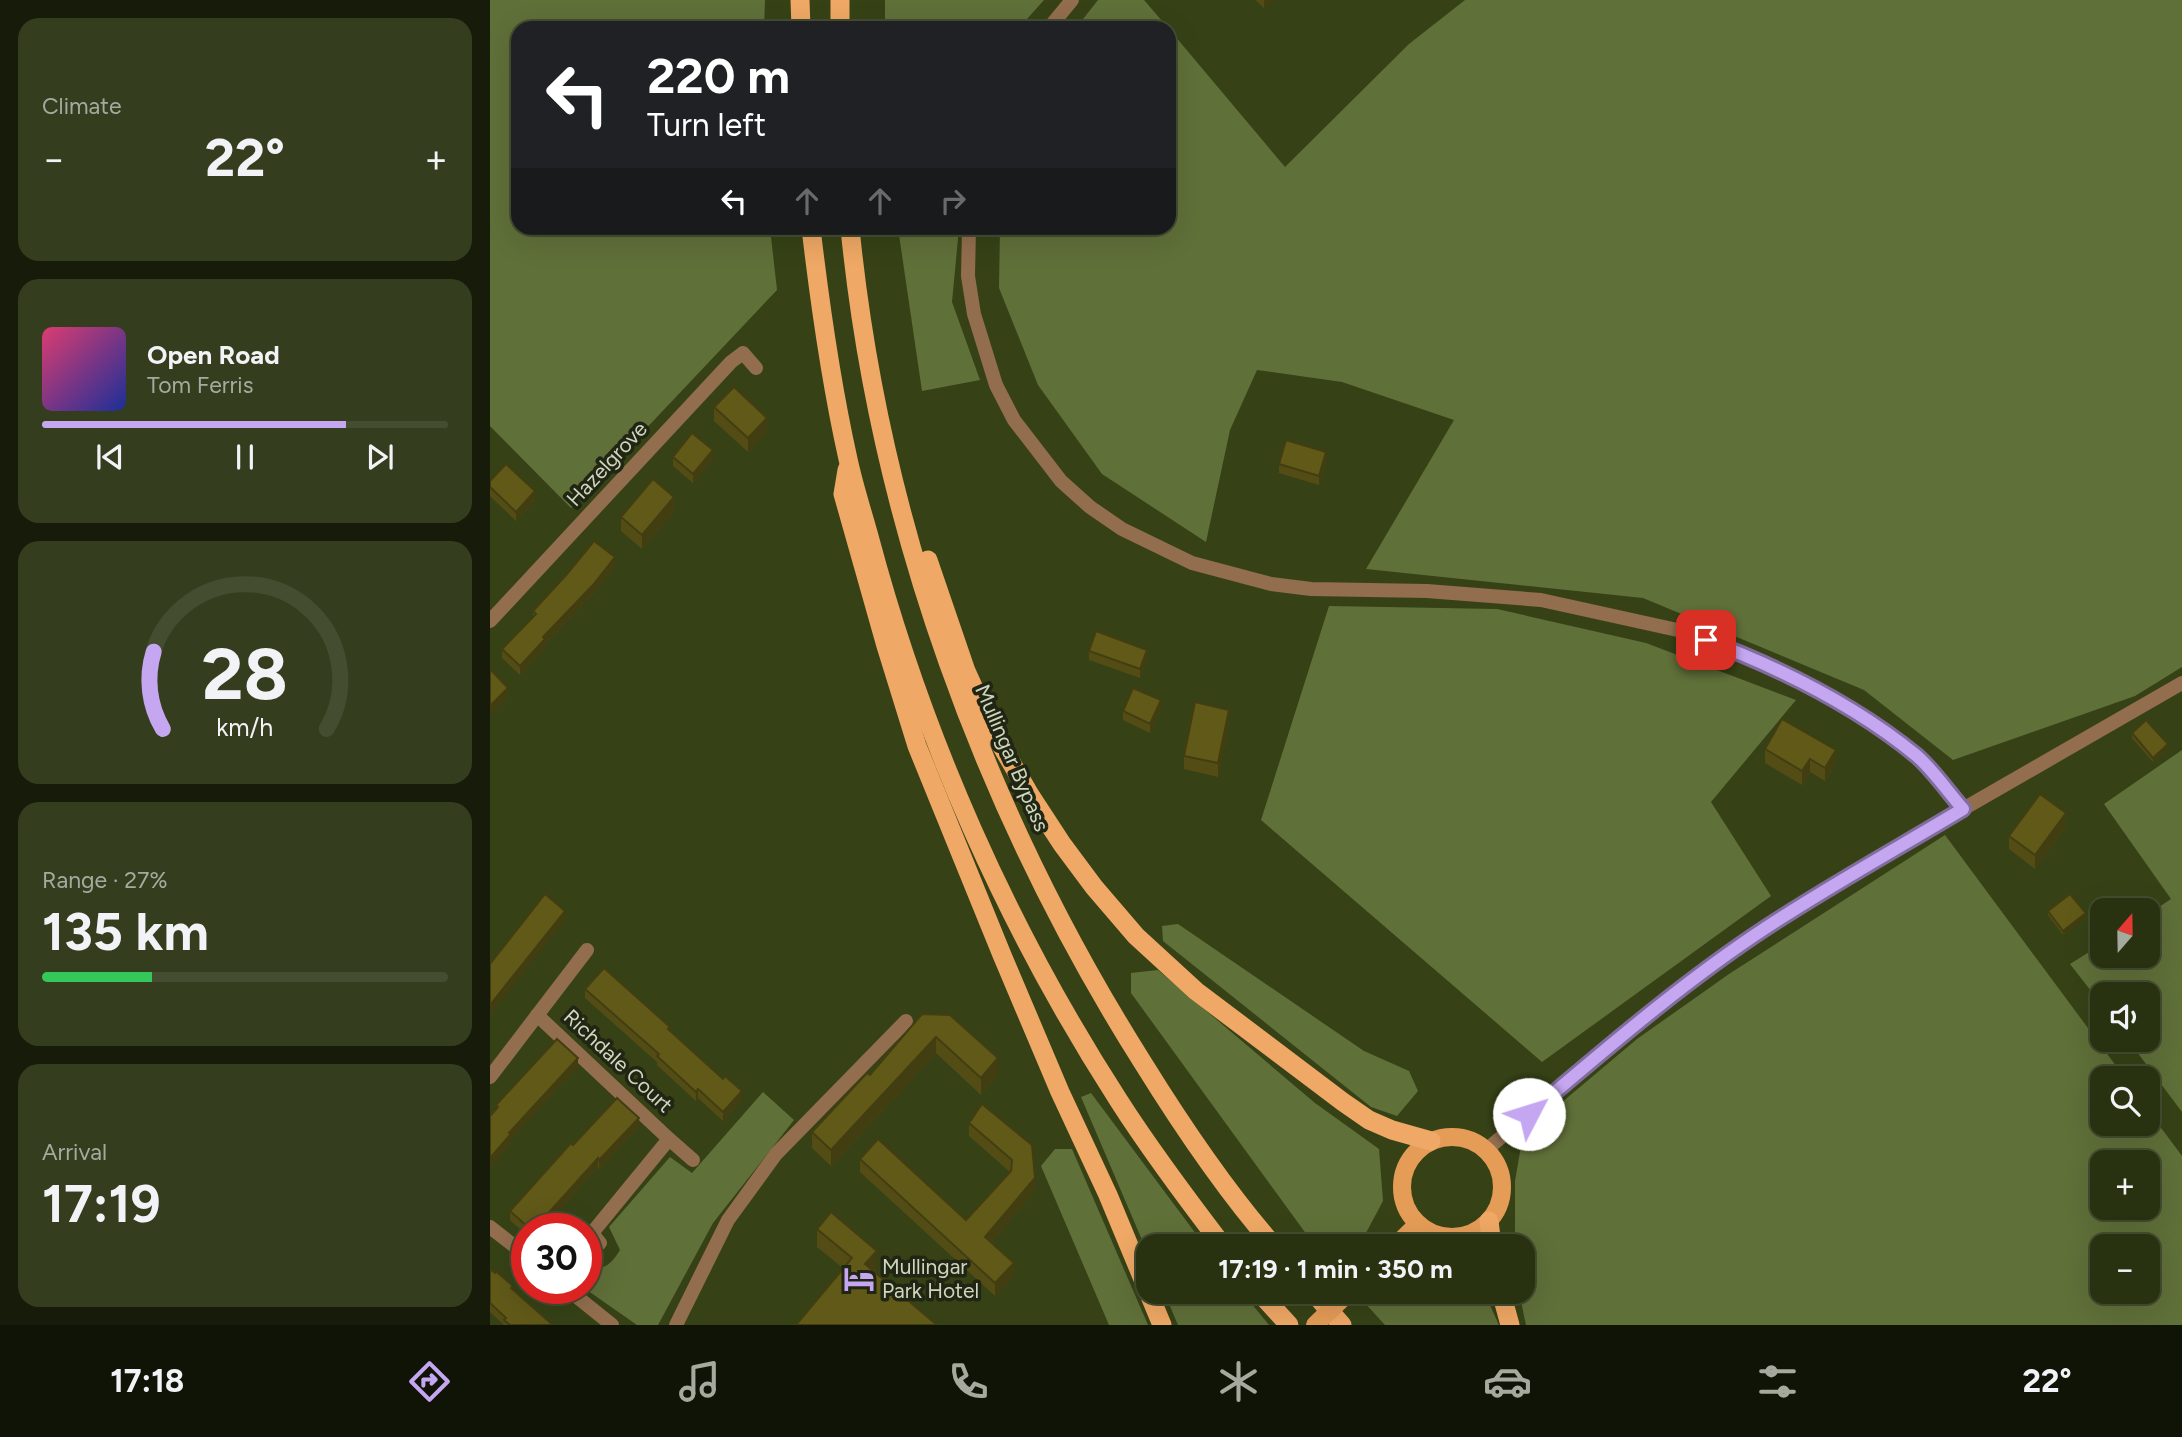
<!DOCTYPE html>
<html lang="en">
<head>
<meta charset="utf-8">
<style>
	body { margin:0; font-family:Figtree,sans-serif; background:#343e1e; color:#f1f3f6; height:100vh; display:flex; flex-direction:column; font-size:26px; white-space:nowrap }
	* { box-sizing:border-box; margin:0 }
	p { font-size:23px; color:#a5aa9f }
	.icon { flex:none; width:38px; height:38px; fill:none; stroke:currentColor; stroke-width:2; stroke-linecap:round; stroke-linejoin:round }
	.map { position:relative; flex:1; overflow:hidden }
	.panel { display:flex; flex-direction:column; gap:18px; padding:18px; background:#161c09; width:490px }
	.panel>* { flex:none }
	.guide { position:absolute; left:21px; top:21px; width:665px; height:214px; border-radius:21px; box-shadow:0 7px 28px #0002,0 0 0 2px #444d30; background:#202124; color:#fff; overflow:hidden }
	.needle { width:46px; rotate:20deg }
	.buttons { position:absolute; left:1600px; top:898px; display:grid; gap:14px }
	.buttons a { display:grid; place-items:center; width:70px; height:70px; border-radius:14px; background:#283210; box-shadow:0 7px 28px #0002,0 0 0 2px #444d30; font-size:35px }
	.speed { position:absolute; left:21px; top:1213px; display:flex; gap:14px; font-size:35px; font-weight:700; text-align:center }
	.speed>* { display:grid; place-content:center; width:91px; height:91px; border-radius:50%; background:#283210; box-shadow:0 7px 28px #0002,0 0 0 2px #444d30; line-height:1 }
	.speed .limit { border:10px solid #d22; background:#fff; color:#111 }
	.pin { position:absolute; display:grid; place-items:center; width:60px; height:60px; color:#fff; margin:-30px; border-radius:14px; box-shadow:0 4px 10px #0006 }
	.me { position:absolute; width:77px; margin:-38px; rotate:50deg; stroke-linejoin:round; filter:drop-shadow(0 0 5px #0008) }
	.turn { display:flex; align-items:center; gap:24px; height:147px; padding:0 21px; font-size:32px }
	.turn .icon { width:91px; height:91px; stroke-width:2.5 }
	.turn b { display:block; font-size:49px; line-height:60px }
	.lanes { display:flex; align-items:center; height:66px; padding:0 21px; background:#0003; justify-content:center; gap:35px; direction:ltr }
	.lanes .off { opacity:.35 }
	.big { font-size:52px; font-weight:700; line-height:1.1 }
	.panel .widget { flex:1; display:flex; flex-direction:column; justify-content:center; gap:10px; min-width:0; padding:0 24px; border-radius:21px; background:#343e1e }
	.panel .dial { align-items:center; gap:0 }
	.dial svg { height:182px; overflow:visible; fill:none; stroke:#444d30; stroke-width:7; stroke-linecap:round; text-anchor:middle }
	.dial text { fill:#f1f3f6; stroke:none }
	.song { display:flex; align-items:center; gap:21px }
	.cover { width:84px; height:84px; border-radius:10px; background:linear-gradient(135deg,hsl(340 70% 55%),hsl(230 70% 35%)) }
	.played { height:7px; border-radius:4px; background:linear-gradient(90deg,#c5a7f1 75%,#444d30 75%) }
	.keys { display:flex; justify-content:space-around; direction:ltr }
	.heat { display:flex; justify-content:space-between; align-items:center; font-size:38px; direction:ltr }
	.charge { height:10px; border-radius:5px; background:linear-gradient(90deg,#34c759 27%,#444d30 0) }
	.trip { position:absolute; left:646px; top:1234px; width:399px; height:70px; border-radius:21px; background:#283210; box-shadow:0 7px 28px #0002,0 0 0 2px #444d30; font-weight:700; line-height:70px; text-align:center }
	.menu { display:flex; height:112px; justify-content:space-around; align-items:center; background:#101406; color:#a5aa9f }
	.menu .icon { width:49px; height:49px }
	.menu .selected { color:#c5a7f1 }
	.menu b { font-size:32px; color:#f1f3f6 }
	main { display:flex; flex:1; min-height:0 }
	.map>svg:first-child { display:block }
</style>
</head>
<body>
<main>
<section class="panel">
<div class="widget"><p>Climate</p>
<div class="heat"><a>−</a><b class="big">22°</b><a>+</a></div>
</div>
<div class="widget">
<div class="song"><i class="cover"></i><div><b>Open Road</b><p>Tom Ferris</p></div></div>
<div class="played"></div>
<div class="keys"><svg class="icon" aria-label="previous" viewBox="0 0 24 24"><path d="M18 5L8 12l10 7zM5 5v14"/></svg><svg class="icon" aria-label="pause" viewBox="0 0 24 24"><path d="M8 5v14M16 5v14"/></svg><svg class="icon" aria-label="next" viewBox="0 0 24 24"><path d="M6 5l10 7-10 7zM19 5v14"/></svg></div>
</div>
<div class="widget dial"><svg viewBox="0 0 100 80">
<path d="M14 69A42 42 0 1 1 86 69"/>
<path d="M14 69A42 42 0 0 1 10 35" stroke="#c5a7f1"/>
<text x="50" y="56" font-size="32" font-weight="700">28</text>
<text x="50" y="72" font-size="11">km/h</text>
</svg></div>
<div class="widget"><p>Range · 27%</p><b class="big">135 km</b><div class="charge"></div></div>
<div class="widget"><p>Arrival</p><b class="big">17:19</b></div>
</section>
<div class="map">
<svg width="1692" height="1325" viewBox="0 0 1692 1325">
	<rect width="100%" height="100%" fill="#364216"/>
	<g fill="#607039" fill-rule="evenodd">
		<polygon points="0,0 275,0 274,28 28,28 28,228 280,228 287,290 81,508 0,426"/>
		<polygon points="395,0 554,0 529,28 395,28"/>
		<polygon points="608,0 654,0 678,28 586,28"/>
		<polygon points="975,0 1692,0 1692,667 1645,696 1463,760 1374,690 1153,598 876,569 964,420 852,382 767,370 740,430 716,542 612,474 548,385 509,288 510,228 679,228 679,29 795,167 919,44"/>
		<polygon points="408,228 469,228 462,302 490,380 432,391"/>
		<polygon points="839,606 1007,609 1156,643 1306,700 1221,802 1281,896 1052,1062 771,820"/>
		<polygon points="1692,750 1692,1112 1638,1040 1657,1040 1657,994 1612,994 1612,1005 1580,964 1612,944 1612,956 1657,956 1657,915 1681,899 1614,804"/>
		<path d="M1455 835 1635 1078H1612V1124H1657V1109L1692 1156V1325H1036L1029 1292H1032V1246H1025V1181L1031 1146 1052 1119 1147 1039 1239 974ZM1612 1162H1657V1208H1612ZM1612 1246H1657V1292H1612Z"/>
		<polygon points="688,924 874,1051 919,1071 928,1091 907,1116 881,1107 673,941 672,926"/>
		<polygon points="668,970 825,1103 889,1149 893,1201 869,1246 825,1246 641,993 641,973"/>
		<path d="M273 1092 304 1120 223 1223 168 1325H147L94 1288H96V1269C114 1270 121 1265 130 1250L119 1227 180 1157 202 1173Z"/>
		<polygon points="601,1093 715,1246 658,1246 658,1254 591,1097"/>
		<polygon points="565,1149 582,1149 658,1325 619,1325 551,1166"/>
		<polygon points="674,1292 752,1292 779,1325 688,1325"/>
		<polygon points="882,1292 994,1292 1009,1325 895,1325 873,1301"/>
	</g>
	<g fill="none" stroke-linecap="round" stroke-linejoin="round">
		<g stroke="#926e4e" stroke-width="14">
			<polyline points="559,28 582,0"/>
			<polyline points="479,228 478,276 484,314 506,385 524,420 571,481 600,507 632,529 702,563 781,584 821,589 937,591 1051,600 1192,631 1262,657 1356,706 1428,757 1473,809"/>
			<polyline points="0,621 241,362 253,353 266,368"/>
			<polyline points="47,1015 179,1139 102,1233 110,1243"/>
			<polyline points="0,1077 97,950"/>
			<polyline points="179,1139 203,1160"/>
			<polyline points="996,1150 1118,1047 1186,993 1277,927 1473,809 1692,683"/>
			<polyline points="0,1227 37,1256"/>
			<polyline points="76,1288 122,1325"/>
			<polyline points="186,1325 238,1220 286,1154 416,1021"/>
		</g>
		<g stroke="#e59c57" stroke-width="18">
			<circle cx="962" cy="1187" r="50"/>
			<polyline points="905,1246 928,1224"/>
		</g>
		<g stroke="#efa865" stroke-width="19">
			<polyline points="310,0 311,28"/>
			<polyline points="350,0 350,28"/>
			<path d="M321 228C330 305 341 383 358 459 364 487 373 514 380 540 433 738 518 929 629 1101 661 1151 697 1199 733 1246"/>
			<path d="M360 228C389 523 495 813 653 1063 692 1126 735 1190 784 1246"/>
			<polyline points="357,470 353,494 396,646 427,746 512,955 570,1092 618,1195 672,1325"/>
			<polyline points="438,560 476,671 504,733 540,795 572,844 604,887 646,936 706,991 853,1102 879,1120 902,1130 941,1141"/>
			<polyline points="999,1221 1002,1246"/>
			<polyline points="769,1292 799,1325"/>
			<polyline points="823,1292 852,1325"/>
			<polyline points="1011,1292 1020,1325"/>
		</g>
		<polyline stroke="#e59c57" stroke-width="18" points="825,1325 859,1292"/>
	</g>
	<g fill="#534d15">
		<polygon points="765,0 783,0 774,8"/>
		<polygon points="224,407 277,431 258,452 224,421"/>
		<polygon points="183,457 223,459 203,483 183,466"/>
		<polygon points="836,462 829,485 789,473 789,464"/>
		<polygon points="0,481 45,500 26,521 0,496"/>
		<polygon points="184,511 152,549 131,531 131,517"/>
		<polygon points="125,566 103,594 55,644 55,648 30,675 12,658 12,649 43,618 43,611"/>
		<polygon points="599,651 657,659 650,678 599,660"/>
		<polygon points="671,709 660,733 633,720 633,711"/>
		<polygon points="739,723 728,777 694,769 694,756"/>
		<polygon points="1642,733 1678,749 1663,762 1642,738"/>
		<polygon points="1275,749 1346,764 1335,781 1320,772 1312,785 1275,763"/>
		<polygon points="1576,827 1545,869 1519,849 1519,836"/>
		<polygon points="1558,911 1596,918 1573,935 1558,915"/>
		<polygon points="95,989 180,1031 252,1100 233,1121 208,1098 206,1101 167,1065 167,1062 95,998"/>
		<polygon points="432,1014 508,1074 491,1095 446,1053 341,1166 322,1148 322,1132 380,1075"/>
		<polygon points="492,1104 545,1191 501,1243 524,1276 505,1296 370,1172 370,1159 476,1220 520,1172 479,1136 479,1123"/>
		<polygon points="149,1127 109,1169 108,1167 53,1228 37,1228 37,1236 20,1220 20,1211 83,1145"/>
		<polygon points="327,1229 387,1269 384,1272 354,1269 327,1247"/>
		<polygon points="0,1269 23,1290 63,1325 14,1325 0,1312"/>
	</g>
	<g fill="#433e11">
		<polygon points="774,0 783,0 774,8"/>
		<polygon points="277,418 277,431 258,452 258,438"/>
		<polygon points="223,450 223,459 203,483 203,474"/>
		<polygon points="836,452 836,462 829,485 829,476"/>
		<polygon points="45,491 45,500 26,521 26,512"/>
		<polygon points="184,497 184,511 152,549 152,535"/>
		<polygon points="125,557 125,566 103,594 55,644 55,648 30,675 30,666 53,637"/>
		<polygon points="657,650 657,659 650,678 650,669"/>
		<polygon points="18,688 18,697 0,715 0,706"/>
		<polygon points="671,700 671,709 660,733 660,724"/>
		<polygon points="739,710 739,723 728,777 728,763"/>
		<polygon points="1678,744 1678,749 1663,762 1663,758"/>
		<polygon points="1346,750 1346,764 1335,781 1335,768"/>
		<polygon points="1320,759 1320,772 1312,785 1312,771"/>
		<polygon points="1576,813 1576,827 1545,869 1545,855"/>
		<polygon points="75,911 75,920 0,1015 0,1005"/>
		<polygon points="1596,913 1596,918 1573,935 1573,931"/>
		<polygon points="446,1037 446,1053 341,1166 341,1150"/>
		<polygon points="88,1058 88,1067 21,1139 21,1144 0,1167 0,1158 19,1133"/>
		<polygon points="508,1058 508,1074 491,1095 491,1078"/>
		<polygon points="208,1089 208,1098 206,1101 206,1092"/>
		<polygon points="252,1091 252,1100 233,1121 233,1112"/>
		<polygon points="149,1118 149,1127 109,1169 109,1160"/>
		<polygon points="108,1158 108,1167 53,1228 45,1228"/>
		<polygon points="545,1178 545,1191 495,1250 495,1237"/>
		<polygon points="387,1251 387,1269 375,1282 375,1264"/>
		<polygon points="524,1263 524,1276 505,1296 505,1283"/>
	</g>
	<g fill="#605918" stroke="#433e11" stroke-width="2">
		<polygon points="244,387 277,418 258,438 224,407"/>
		<polygon points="202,433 223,450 203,474 183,457"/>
		<polygon points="796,440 836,452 829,476 789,464"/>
		<polygon points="16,464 45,491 26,512 0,487 0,481"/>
		<polygon points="163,479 184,497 152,535 131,517"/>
		<polygon points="104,541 125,557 103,585 53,637 55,639 30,666 12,649 46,614 43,611 77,574"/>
		<polygon points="606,631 657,650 650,669 599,651"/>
		<polygon points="0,669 18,688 0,706"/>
		<polygon points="643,688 671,700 660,724 633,711"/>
		<polygon points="705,702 739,710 728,763 694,756"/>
		<polygon points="1292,719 1346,750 1335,768 1320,759 1312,771 1275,749"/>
		<polygon points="1656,720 1678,744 1663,758 1642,733"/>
		<polygon points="1550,794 1576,813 1545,855 1519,836"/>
		<polygon points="55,894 75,911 0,1005 0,964"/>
		<polygon points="1580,894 1596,913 1573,931 1558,911"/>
		<polygon points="114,968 180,1027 178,1029 233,1079 235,1076 252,1091 233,1112 208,1089 206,1092 167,1056 169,1054 95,989"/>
		<polygon points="432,1014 460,1015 508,1058 491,1078 446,1037 341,1150 322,1132 377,1073 380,1075"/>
		<polygon points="67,1039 88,1058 19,1133 21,1134 0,1158 0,1116 8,1107 6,1105"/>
		<polygon points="127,1098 149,1118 109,1160 108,1158 45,1228 39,1228 20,1211 81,1143 83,1145"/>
		<polygon points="492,1104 542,1145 545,1178 495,1237 524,1263 505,1283 370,1159 388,1139 476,1220 521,1171 522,1160 479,1123"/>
		<polygon points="341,1212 387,1251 375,1264 447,1325 306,1325 362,1258 327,1229"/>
		<polygon points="0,1269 5,1273 6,1271 23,1286 21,1288 63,1325 20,1325 14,1320 16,1318 0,1303"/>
	</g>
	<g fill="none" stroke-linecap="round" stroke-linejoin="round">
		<g stroke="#806d9d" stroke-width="18">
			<path id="route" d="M1039 1114C1116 1049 1193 982 1277 927 1341 885 1408 848 1473 809 1458 792 1444 771 1427 756 1365 705 1290 668 1216 640"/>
		</g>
		<use href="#route" stroke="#c5a7f1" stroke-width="12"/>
	</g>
	<defs>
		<g id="hotel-bare" transform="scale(2.415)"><path d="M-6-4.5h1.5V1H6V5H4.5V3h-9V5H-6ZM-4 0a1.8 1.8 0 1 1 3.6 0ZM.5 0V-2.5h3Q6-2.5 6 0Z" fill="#c5a7f1" stroke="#202613" stroke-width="2.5" paint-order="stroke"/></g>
	</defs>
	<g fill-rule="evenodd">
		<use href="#hotel-bare" x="369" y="1279"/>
	</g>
	<g text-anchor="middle" stroke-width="7" stroke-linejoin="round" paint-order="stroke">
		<g font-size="21" fill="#ced6be" stroke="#202613">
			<text transform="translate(117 464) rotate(-47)" y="7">Hazelgrove</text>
			<text transform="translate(522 758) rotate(67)" y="7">Mullingar Bypass</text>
			<text transform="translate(128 1061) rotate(43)" y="7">Richdale Court</text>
		</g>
		<g font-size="21" fill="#ced6be" stroke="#202613" text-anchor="start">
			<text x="392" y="1274">Mullingar<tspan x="392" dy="24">Park Hotel</tspan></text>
		</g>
	</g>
</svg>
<div class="buttons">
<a><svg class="needle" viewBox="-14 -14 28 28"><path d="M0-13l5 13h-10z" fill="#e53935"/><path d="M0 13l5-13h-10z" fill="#a5aa9f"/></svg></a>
<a><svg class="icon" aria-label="sound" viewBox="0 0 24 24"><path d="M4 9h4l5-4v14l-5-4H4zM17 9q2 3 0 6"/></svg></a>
<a><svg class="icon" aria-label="search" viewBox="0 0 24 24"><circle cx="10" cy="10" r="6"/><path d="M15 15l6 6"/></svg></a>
<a>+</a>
<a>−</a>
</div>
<div class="speed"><div class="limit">30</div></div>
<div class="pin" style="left:1216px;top:640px;background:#d93025"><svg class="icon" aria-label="arrive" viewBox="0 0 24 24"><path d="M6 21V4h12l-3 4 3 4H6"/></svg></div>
<svg class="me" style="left:1039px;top:1114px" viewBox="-20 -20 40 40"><circle r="19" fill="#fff"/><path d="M0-13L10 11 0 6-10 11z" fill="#c5a7f1"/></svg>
<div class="trip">17:19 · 1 min · 350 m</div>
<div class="guide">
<div class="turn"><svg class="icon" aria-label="left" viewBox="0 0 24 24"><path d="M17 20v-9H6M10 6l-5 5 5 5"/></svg><div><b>220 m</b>Turn left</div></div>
<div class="lanes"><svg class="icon" aria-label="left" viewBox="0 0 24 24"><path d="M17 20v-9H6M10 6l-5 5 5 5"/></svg><svg class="icon off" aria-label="ahead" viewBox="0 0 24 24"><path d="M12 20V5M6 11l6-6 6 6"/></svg><svg class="icon off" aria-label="ahead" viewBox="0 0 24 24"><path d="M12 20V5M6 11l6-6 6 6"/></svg><svg class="icon off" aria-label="right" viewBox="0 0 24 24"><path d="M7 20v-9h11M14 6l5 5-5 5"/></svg></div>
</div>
</div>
</main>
<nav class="menu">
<b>17:18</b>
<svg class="icon selected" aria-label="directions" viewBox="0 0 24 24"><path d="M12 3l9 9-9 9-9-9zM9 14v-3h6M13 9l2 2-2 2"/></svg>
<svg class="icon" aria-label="music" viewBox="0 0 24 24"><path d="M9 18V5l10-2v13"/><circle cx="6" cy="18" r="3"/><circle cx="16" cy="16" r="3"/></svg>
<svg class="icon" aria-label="phone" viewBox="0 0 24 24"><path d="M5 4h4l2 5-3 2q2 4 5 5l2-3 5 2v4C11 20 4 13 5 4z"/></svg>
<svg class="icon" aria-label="climate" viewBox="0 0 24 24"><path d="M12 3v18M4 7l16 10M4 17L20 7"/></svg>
<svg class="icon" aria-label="car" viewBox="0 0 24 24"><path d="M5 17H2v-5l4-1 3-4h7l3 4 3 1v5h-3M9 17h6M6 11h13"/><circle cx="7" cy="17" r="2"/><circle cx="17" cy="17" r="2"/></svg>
<svg class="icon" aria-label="filters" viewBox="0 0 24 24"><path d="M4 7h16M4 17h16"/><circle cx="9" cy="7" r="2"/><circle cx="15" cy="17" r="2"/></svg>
<b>22°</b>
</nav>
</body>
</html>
